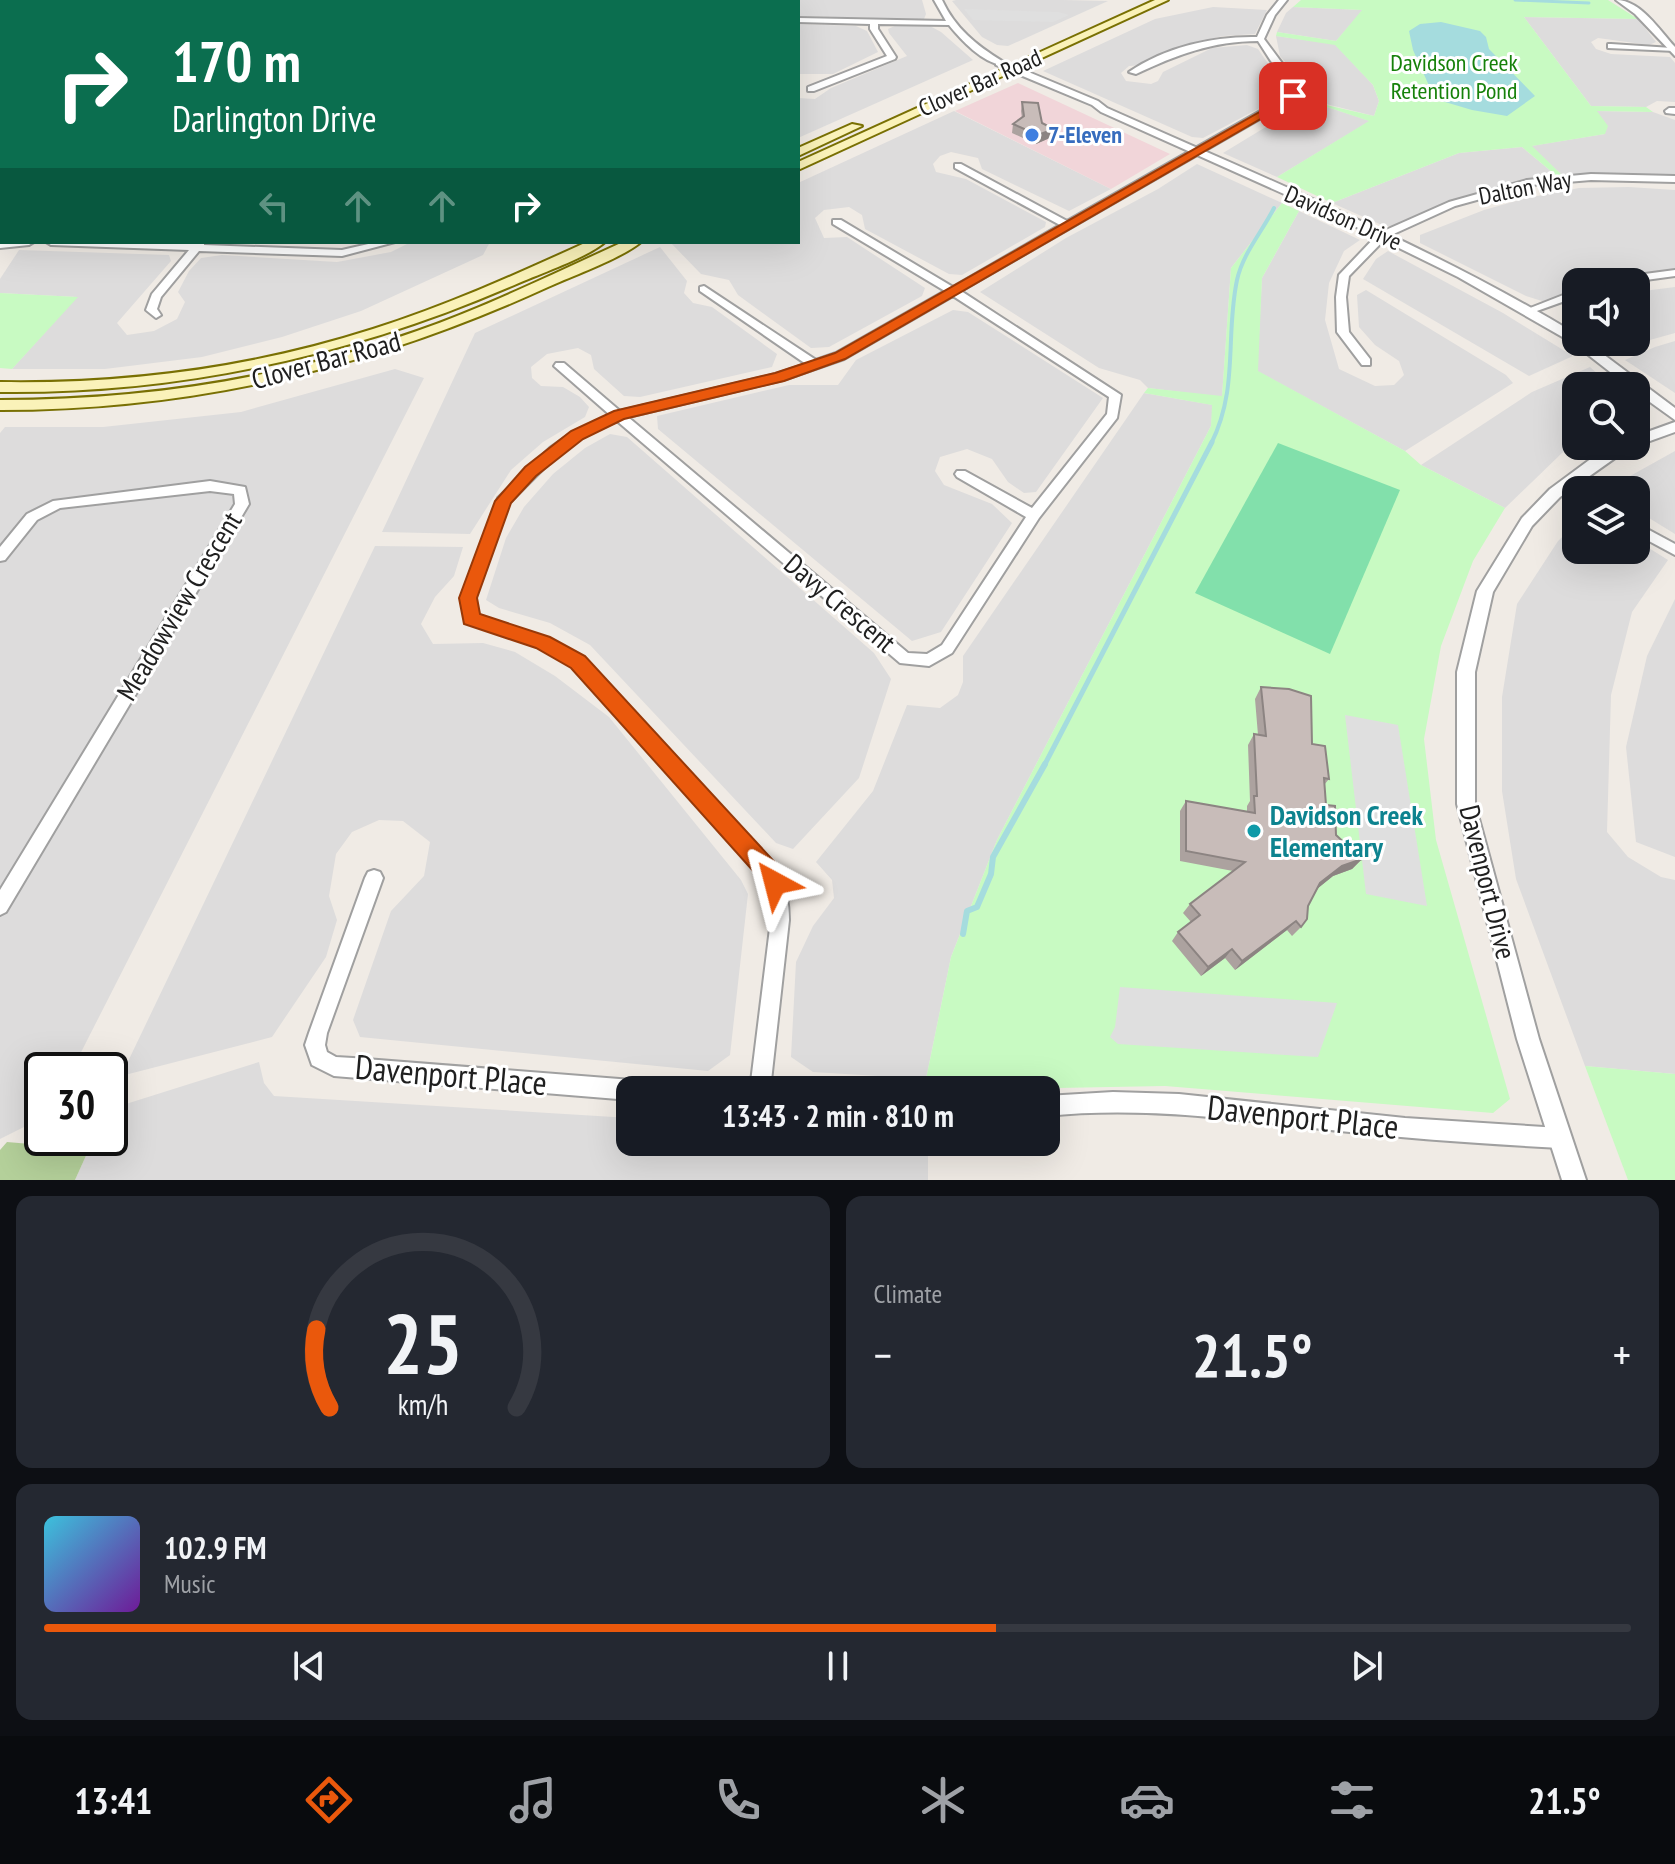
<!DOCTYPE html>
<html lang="en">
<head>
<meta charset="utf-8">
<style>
	body { margin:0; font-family:"PT Sans Narrow",sans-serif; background:#242831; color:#f1f3f6; height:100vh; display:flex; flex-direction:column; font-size:30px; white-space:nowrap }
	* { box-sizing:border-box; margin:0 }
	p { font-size:26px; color:#9ea1a6 }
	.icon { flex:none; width:44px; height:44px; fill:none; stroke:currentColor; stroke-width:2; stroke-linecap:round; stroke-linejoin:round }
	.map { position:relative; height:1180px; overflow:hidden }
	.drawer { display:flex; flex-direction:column; gap:16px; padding:16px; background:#0d0f14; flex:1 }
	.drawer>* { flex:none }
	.guide { position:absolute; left:0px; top:0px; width:800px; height:244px; box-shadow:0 8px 32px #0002; background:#0b6e4f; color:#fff; overflow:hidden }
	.tools { position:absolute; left:1562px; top:268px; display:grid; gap:16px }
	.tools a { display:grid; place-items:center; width:88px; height:88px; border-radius:16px; background:#171b24; box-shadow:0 8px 32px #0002; font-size:40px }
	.speed { position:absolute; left:24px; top:1052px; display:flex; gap:16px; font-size:40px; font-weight:700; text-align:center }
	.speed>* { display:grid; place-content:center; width:104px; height:104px; border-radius:50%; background:#171b24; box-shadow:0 8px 32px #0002; line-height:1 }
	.speed .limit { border:4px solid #111; border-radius:12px; background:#fff; color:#111 }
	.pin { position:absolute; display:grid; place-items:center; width:68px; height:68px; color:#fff; margin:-34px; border-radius:16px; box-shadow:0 4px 12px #0006 }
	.me { position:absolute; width:88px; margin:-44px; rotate:322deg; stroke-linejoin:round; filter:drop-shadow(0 0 6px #0008) }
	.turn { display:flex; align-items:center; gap:28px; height:168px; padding:0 40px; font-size:36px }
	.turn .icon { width:104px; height:104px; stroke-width:2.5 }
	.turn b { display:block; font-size:56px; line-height:68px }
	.lanes { display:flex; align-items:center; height:76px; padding:0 40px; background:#0003; justify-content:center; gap:40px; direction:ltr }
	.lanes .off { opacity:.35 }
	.big { font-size:60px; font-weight:700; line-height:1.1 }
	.drawer .card { flex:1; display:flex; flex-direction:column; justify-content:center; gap:12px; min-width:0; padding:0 28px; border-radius:16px; background:#242831 }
	.drawer .dial { align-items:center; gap:0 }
	.dial svg { height:208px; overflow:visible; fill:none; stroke:#363941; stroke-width:7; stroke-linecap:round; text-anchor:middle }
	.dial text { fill:#f1f3f6; stroke:none }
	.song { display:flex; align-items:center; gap:24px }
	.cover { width:96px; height:96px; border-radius:12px; background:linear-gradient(135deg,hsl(190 70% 55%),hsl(280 70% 35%)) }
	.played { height:8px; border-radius:4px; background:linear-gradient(90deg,#ea580c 60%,#363941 60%) }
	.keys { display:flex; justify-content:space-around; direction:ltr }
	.heat { display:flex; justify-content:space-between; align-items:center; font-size:44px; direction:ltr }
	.drawer .tiles { flex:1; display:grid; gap:16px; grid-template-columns:1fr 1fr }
	.card:last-child { grid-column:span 2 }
	.trip { position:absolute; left:616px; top:1076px; width:444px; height:80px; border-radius:16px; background:#171b24; box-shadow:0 8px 32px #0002; font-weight:700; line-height:80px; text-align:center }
	.tab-bar { display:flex; height:128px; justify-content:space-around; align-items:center; background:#090b0e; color:#9ea1a6 }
	.tab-bar .icon { width:56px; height:56px }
	.tab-bar .current { color:#ea580c }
	.tab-bar b { font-size:36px; color:#f1f3f6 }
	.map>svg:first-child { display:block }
</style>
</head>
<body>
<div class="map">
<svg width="1675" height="1180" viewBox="0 0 1675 1180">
	<rect width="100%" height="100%" fill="#f0ebe5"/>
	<g fill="#dddcdc">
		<polygon points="706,0 922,0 926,14 924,19 912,19 798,16 798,2"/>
		<polygon points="956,0 1063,0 1108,1 1008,46 997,45 982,37 952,1"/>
		<polygon points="1213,7 1267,10 1255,34 1223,36 1194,43 1144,65 1129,66 1121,73 1126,81 1151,84 1158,81 1163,72 1212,48 1247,45 1258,49 1282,84 1292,91 1203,138 1192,137 1043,71 1155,19"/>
		<polygon points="1293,7 1363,10 1336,41 1277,32 1286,13"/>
		<polygon points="1524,17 1638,19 1656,42 1649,45 1598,38 1591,42 1596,49 1611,54 1670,57 1675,63 1675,102 1657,101 1646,107 1591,106"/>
		<polygon points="798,24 856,26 867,31 878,52 833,74 798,74"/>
		<polygon points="897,25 930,26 941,32 973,60 798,138 798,98 815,99 831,88 907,56 889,33 888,29"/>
		<polygon points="1276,36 1335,44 1373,85 1379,101 1374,116 1310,100 1311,91 1280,56"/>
		<polygon points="1309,101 1370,121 1277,177 1223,153"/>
		<polygon points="954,111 1111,189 1069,211 982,169 978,158 951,152 940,156 933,164 936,172 966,179 1046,222 1045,227 962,275 949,274 865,229 862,215 849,207 824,210 815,218 824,238 847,237 925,288 922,296 829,347 811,348 738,295 729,280 701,274 670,242 798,242 798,183"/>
		<polygon points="1596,111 1653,112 1675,120 1675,177 1623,175 1564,177 1531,146 1605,134"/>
		<polygon points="1522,147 1558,177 1508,184 1398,226 1384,226 1332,203 1459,153"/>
		<polygon points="1197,164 1282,203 1231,268 1222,397 1148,388 1140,380 1099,368 980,292 1066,238 1158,189"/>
		<polygon points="1629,187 1675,190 1675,269 1604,282 1576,282 1576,291 1545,302 1526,296 1420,243 1420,235 1484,210 1527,198 1579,188"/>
		<polygon points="1299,211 1360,240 1344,251 1329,283 1325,320 1339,369 1375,386 1394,385 1404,375 1399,361 1375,345 1359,327 1357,295 1366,290 1506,375 1513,383 1405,451 1257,371 1262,278"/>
		<polygon points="411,242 490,242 483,255 361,311 282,337 202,357 105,369 12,369 77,297 0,293 0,279 19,250 169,255 171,261 117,323 127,335 154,331 177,319 185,302 178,292 189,271 201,258 222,255 337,262 391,252"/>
		<polygon points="660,247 687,281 684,293 693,303 712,307 777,354 772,367 640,397 624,396 594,369 591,355 578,348 547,354 531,367 532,378 541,386 563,387 580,397 589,407 585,417 543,442 511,470 470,534 382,532 475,333"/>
		<polygon points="1388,251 1503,313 1573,356 1529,376 1363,279 1376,259"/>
		<polygon points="1675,287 1675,333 1614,350 1601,342 1636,342 1636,292"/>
		<polygon points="953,310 968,312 1103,398 1036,492 1024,493 1008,482 992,459 967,449 940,457 935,471 944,485 992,504 1012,523 941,632 912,641 658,429 657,416 789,385 838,385 856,360"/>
		<polygon points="1675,341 1675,393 1625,360 1655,347"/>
		<polygon points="1590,367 1611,386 1576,386 1576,446 1562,453 1505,508 1421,465 1532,392"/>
		<polygon points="395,369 424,378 72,1070 42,1070 42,1118 0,1139 0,433 5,427 103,427 241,412"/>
		<polygon points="1144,393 1213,405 1211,426 997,840 951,957 926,1079 813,1072 791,1057 796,962 813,926 834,898 832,880 816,862 873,791 907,705 940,708 958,695 963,682 963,656"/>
		<polygon points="610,434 627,437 874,653 891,679 859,778 793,849 776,843 590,645 550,623 499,608 486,600 506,538 524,507 553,474 585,448"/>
		<polygon points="1675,451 1675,534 1636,510 1636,490 1605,490"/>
		<polygon points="1576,524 1576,550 1636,550 1636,540 1668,560 1632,612 1611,695 1607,832 1628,857 1661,877 1675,880 1675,1074 1585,1066 1516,879 1502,791 1502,697 1517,604 1558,541"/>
		<polygon points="375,546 463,547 454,576 435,597 421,624 433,644 483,643 515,652 555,676 609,717 741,880 748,894 730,1055 708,1071 360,1037 353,1020 391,911 424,876 430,842 403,821 379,820 352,832 336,854 329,896 337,920 326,957 272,1037 121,1076"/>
		<polygon points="1675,599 1675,857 1636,842 1626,747 1647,656"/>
		<polygon points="259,1062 264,1083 274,1096 630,1118 630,1142 928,1143 928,1180 75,1180 94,1138 110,1138 110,1109"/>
	</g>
	<polygon fill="#f1d5d9" points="1018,83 1170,154 1111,189 955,111"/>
	<polygon fill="#b4d09a" points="7,1142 89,1149 75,1180 0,1180 0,1150"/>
	<g fill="#c8fac2">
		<polygon points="1301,0 1608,0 1638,19 1524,17 1591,106 1646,107 1653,112 1597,111 1608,126 1605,134 1532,146 1564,177 1558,177 1522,147 1459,153 1332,203 1277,177 1369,121 1309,101 1374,116 1379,101 1373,85 1335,45 1276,36 1277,32 1336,41 1362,10 1293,7"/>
		<polygon points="1282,203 1299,211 1262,278 1258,371 1405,451 1421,465 1505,508 1473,561 1441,646 1424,739 1436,840 1510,1099 1493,1113 1165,1086 945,1090 926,1079 951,957 997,840 1211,426 1212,405 1144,393 1148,388 1222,396 1231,268"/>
		<polygon points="0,293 78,297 12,369 0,368"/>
		<polygon points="1585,1066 1675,1074 1675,1180 1628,1180"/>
	</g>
	<polygon fill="#82e0ab" points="1278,443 1400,490 1330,654 1195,593"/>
	<g fill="#dfdfdf">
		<polygon points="964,9 1058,12 1069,15 1053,22 973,20"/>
		<polygon points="1345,715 1398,725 1427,906 1366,894"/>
		<polygon points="1120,987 1337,1003 1318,1057 1118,1044 1110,1037 1115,1027"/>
	</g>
	<polygon fill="#a5dcde" points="1441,22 1480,31 1486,37 1489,49 1535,96 1507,116 1472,110 1435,99 1413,50 1409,31 1420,24"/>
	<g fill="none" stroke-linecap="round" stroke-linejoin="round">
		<polyline stroke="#a5dcde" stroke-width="3" points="1515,0 1589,3"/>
		<path stroke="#a5dcde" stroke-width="4" d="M1211 444C1239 388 1225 337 1237 280 1243 253 1262 232 1274 208"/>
		<polyline stroke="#a5dcde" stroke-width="5" points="1044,766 1212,442"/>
		<polyline stroke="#a5dcde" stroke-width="6" points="963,934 967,911 977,907 991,874 993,857 1045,764"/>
		<g stroke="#a0a0a0" stroke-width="4">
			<g id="minor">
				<rect x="167" y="0" width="8" height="2"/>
				<polygon points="259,0 331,0 334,2 256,2"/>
				<polygon points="693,0 701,0 692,2"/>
				<path d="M934 0H942C955 28 976 45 1002 61V65C983 63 961 40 949 25L878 24V29L896 57 895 59 814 91H808V87L887 56 870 29V24L798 22V18L946 21Z"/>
				<path d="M1279 0H1287L1275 15 1264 39 1302 90 1296 98 961 291 1121 395 1117 418 1039 518 952 653 929 666 900 663 617 421 581 438 558 454 509 503 475 598 478 615 548 639 583 658 779 871C786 888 789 902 789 920L770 1090H750L771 920V898L766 882 573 666 538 647 466 622 461 598 498 498 550 448 573 432 610 415 554 366 556 363H564L620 411 776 374 806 364 700 291V287L704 286 816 360 836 353 945 291 833 224V220H841L953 287 1060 225 955 168V164H961L1067 221 1290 94 1294 90 1293 87 1278 72 1258 41C1213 41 1176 55 1136 74L1129 72C1165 47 1214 36 1257 37L1267 15ZM953 296 1109 397 1107 414 1032 508 965 471H957L955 474 957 477 1026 517 942 645 927 654 908 653 628 417 783 380 844 359Z"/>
				<polygon points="1611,44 1672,48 1675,48 1675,51 1608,48 1608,44"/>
				<polygon points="2,105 2,111 0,112 0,106"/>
				<polygon points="1669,108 1675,108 1675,114 1666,113 1665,111"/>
				<polygon points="2,168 2,174 0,175 0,169"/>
				<polygon points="1591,174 1675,176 1675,182 1591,180 1531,185 1455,206 1387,237 1349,276 1346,297 1349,332 1370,359 1370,365 1362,365 1337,332 1336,297 1339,275 1379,233 1449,202 1527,180"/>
				<polygon points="0,242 34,242 29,245 0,248"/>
				<polygon points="46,242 194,244 195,242 204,242 204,245 342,250 377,242 395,242 342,256 199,251 161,297 157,309 161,315 156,318 146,310 152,294 189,250 51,245"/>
				<polygon points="1675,270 1675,276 1631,282 1602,282 1607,279"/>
				<polygon points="1576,290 1576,297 1534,312 1530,313 1525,310"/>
				<polygon points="210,481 245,487 249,504 6,912 0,915 0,890 235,504 234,494 210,491 60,508 37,520 5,560 0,561 0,547 27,514 53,501"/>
				<polygon points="1565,481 1581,489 1576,490 1576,497 1560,489 1559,486 1560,483"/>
				<polygon points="1636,523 1675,544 1675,555 1636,534"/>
				<polygon points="374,870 380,872 383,878 327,1033 325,1045 327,1052 336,1057 353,1058 632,1080 639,1083 642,1090 630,1090 630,1100 334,1076 312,1065 305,1045 309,1033 365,878 368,872"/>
				<path d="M1113 1092 1179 1094 1405 1118 1560 1128 1567 1131 1570 1138 1567 1145 1560 1148C1486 1144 1413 1139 1340 1131 1242 1120 1145 1106 1046 1116V1096Z"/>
			</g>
		</g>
		<g stroke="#a0a0a0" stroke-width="4">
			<g id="tertiary">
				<path d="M1616 0C1641 0 1659 30 1675 47V56L1635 14Z"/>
				<path d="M996 61H1002L1098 101 1107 108C1266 179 1427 244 1576 334V342H1587L1675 408V420L1636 392V386H1628L1573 343 1458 277 1340 219 1101 112 1092 105 996 65Z"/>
				<polygon points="0,142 2,142 0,167"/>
				<polygon points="1675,422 1675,432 1636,446 1636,436"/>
				<polygon points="1614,446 1632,446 1560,497 1532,526 1493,592 1475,672 1475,804 1539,1039 1586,1180 1562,1180 1517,1039 1457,804 1457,672 1477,591 1522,518 1550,489 1596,455"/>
			</g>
		</g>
		<g stroke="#797003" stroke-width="4">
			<g id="secondary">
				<polygon points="1155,0 1168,0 798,170 798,162"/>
				<polygon points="852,124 862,126 798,156 798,148"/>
				<path d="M587 242H605C587 258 536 275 512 286 348 357 178 394 0 392V382C127 384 251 368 373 329 446 306 517 274 587 242Z"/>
				<path d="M623 242H641C622 258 572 276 548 287 371 368 194 410 0 410V400C143 400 282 379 417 331 488 306 555 273 623 242Z"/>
			</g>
		</g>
		<use href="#minor" fill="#fff" fill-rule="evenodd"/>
		<use href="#tertiary" fill="#fff" fill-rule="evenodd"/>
		<use href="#secondary" fill="#faf2b9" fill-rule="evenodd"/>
	</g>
	<g fill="#aca29f">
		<polygon points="1022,102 1042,123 1052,137 1036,144 1012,133 1013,124 1022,118 1021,111"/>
		<polygon points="1261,687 1312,744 1329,779 1324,785 1326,805 1336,835 1362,859 1352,869 1333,876 1318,888 1308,906 1301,927 1292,936 1287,930 1235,970 1225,958 1201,976 1172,941 1178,932 1191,922 1183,913 1190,904 1233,871 1180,861 1180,811 1186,801 1247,812 1247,806 1250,801 1248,745 1254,734 1258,735 1255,699"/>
	</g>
	<g fill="#8c8482">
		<polygon points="1054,129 1052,137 1036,144 1038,135"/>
		<polygon points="1362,859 1352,869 1333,876 1312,893 1320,883 1342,866"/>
		<polygon points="1296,921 1287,930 1235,970 1242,961"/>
		<polygon points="1232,949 1225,958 1201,976 1208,967"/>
	</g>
	<g fill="#c8bcb9" stroke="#8c8482" stroke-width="2">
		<polygon points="1022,102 1038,103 1042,123 1054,129 1038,135 1013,124 1024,116"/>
		<polygon points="1261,687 1289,689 1311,696 1312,744 1325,746 1329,779 1324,778 1326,805 1335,806 1336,835 1362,859 1342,866 1320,883 1308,906 1307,919 1301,927 1296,921 1242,961 1232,949 1208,967 1178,932 1200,915 1190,904 1245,862 1186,851 1186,801 1255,813 1254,796 1257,796 1254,734 1266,736"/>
	</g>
	<polygon fill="#ea580c" stroke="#983908" stroke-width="2" points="1293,93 1298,96 1297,98 845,359 784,381 624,419 583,439 536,476 511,503 477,598 480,614 550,637 585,656 781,869 786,883 783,890 775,894 767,890 764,883 571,668 536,648 464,624 459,598 495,501 525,467 571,431 614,411 775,373 835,353"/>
	<circle fill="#3f7fe0" stroke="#fff" stroke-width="3" cx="1032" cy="135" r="8"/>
	<circle fill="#0f9aa8" stroke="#fff" stroke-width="3" cx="1254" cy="831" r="8"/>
	<g text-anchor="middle" stroke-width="6" stroke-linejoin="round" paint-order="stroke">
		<g font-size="24" fill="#16810a" stroke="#fff">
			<text x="1454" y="71">Davidson Creek<tspan x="1454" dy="28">Retention Pond</tspan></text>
		</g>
		<g font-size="24" fill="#1f1f1f" stroke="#fff">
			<text transform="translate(980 83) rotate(-24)" y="8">Clover Bar Road</text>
			<text transform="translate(1525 188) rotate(-11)" y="8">Dalton Way</text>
			<text transform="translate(1343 218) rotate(24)" y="8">Davidson Drive</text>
		</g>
		<g font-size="24" font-weight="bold" fill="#366cbe" stroke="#fff" text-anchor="start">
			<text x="1048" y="143">7-Eleven</text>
		</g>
		<g font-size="28" fill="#1f1f1f" stroke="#fff">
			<text transform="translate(326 360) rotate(-15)" y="10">Clover Bar Road</text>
			<text transform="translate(840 603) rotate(40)" y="10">Davy Crescent</text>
			<text transform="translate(179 606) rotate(-59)" y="10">Meadowview Crescent</text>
			<text transform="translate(1488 882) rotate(76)" y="10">Davenport Drive</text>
		</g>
		<g font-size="28" font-weight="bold" fill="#0d838f" stroke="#fff" text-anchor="start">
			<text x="1270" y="825">Davidson Creek<tspan x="1270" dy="32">Elementary</tspan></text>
		</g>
		<g font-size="34" fill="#1f1f1f" stroke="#fff">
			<text transform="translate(451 1075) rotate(5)" y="12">Davenport Place</text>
			<text transform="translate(1303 1117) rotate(6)" y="12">Davenport Place</text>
		</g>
	</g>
</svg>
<div class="tools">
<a><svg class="icon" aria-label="sound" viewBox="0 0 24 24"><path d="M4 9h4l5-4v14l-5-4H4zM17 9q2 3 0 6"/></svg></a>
<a><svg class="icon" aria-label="search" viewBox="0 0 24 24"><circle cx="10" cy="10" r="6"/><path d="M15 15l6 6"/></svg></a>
<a><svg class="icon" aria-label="layers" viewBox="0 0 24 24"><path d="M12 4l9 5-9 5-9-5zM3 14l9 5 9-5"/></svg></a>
</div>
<div class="speed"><div class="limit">30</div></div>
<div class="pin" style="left:1293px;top:96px;background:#d93025"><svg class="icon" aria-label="arrive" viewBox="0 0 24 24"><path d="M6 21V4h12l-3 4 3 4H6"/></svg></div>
<svg class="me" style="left:775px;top:883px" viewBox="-20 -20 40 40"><path d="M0-17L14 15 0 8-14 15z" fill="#ea580c" stroke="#fff" stroke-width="4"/></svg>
<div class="trip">13:43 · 2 min · 810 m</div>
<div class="guide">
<div class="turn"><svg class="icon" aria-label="right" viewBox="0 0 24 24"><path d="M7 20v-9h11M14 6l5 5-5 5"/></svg><div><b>170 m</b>Darlington Drive</div></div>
<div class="lanes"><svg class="icon off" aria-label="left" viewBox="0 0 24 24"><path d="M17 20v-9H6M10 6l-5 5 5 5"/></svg><svg class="icon off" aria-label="ahead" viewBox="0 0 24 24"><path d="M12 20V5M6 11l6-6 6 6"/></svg><svg class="icon off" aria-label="ahead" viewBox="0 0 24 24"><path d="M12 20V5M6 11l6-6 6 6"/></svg><svg class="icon" aria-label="right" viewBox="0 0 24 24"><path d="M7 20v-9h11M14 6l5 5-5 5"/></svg></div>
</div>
</div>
<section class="drawer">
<div class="tiles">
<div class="card dial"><svg viewBox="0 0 100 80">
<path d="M14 69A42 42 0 1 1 86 69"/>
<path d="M14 69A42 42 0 0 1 9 39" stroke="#ea580c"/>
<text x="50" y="56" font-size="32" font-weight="700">25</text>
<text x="50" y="72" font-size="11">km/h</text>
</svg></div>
<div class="card"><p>Climate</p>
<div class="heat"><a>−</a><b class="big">21.5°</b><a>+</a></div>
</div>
<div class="card">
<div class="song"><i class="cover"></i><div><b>102.9 FM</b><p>Music</p></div></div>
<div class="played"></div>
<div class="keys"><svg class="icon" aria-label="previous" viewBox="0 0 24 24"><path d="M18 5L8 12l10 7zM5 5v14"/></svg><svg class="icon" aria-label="pause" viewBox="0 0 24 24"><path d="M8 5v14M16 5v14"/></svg><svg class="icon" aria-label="next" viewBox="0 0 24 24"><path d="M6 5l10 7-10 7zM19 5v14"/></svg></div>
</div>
</div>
</section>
<nav class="tab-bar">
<b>13:41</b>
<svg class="icon current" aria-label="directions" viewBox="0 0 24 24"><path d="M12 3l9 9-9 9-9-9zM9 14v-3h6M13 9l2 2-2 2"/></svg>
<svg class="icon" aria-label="music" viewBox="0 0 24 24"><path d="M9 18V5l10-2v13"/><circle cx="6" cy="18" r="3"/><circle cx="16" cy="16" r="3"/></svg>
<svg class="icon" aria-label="phone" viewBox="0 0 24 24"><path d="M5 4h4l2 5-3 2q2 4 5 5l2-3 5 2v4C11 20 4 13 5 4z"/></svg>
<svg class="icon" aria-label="climate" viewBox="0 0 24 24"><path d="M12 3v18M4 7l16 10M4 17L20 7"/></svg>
<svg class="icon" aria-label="car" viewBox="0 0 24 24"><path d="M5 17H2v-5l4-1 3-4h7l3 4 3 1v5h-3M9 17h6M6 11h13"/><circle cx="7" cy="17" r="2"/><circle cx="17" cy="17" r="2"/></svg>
<svg class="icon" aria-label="filters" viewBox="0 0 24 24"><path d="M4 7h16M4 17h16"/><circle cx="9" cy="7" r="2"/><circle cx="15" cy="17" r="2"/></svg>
<b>21.5°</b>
</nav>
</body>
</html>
